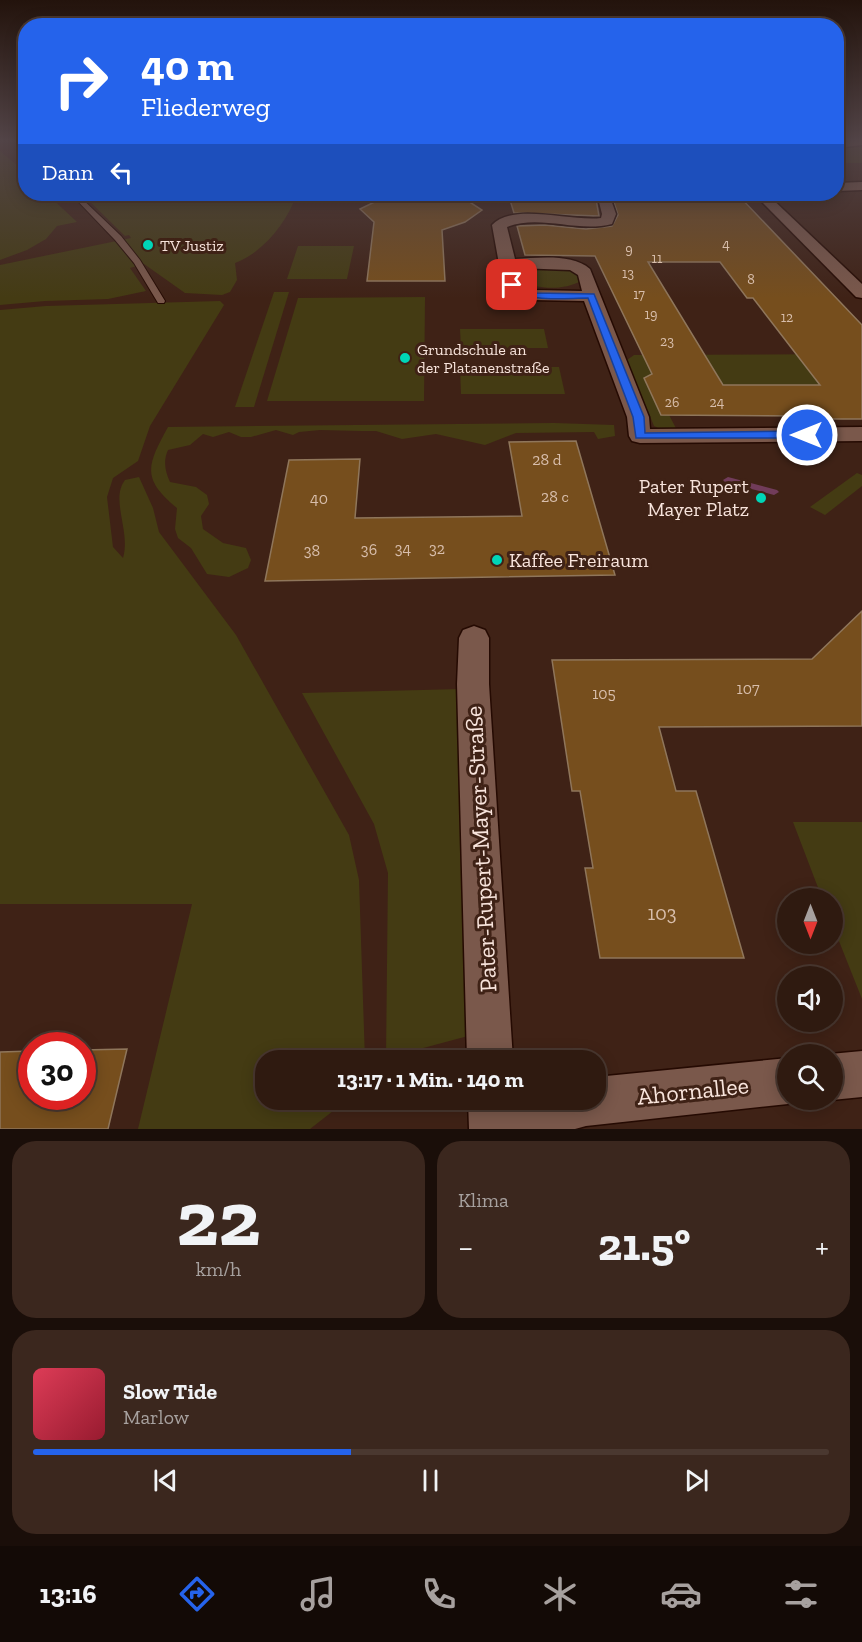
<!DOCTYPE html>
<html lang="de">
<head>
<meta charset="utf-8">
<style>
	body { margin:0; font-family:"Zilla Slab",serif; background:#3b271e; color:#f1f3f6; height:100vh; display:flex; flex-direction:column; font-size:22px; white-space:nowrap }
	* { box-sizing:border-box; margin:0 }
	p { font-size:20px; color:#a7a19f }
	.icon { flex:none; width:33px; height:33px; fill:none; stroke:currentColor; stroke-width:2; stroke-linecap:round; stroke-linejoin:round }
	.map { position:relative; height:1129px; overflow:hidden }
	.drawer { display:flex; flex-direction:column; gap:12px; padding:12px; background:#1a0e09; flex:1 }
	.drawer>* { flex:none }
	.hud { position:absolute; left:18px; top:18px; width:826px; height:183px; border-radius:24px; box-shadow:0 3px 15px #0003,0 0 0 2px #4a3830; background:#2563eb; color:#fff; overflow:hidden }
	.needle { width:39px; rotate:180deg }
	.buttons { position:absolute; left:777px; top:888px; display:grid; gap:12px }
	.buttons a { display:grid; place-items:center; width:66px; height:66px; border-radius:50%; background:#2f1a10; box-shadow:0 3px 15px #0003,0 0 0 2px #4a3830; font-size:30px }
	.speed { position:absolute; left:18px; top:1032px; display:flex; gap:12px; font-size:30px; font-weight:700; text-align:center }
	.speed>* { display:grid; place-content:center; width:78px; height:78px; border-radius:50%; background:#2f1a10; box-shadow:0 3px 15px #0003,0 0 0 2px #4a3830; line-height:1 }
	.speed .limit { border:9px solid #d22; background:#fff; color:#111 }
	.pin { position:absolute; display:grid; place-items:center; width:51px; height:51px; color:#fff; margin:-26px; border-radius:12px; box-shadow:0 3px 9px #0006 }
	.me { position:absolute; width:66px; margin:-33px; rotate:270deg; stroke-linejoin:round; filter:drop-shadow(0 0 4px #0008) }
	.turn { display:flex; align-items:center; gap:21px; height:126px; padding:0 24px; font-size:27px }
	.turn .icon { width:78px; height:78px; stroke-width:2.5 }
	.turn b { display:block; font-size:42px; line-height:51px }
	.then { display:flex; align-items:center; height:57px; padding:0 24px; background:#0003; gap:12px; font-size:22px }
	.big { font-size:45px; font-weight:700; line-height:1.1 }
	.drawer .tile { flex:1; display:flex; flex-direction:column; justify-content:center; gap:9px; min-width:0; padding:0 21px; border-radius:24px; background:#3b271e }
	.drawer .dial { align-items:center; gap:0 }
	.dial b { font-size:78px; line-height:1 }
	.song { display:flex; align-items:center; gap:18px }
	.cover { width:72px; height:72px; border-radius:9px; background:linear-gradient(135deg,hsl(350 70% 55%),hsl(350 70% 35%)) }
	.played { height:6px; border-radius:3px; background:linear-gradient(90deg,#2563eb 40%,#4a3830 40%) }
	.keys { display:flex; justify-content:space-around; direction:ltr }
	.heat { display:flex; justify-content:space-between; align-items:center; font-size:33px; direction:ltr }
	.drawer .tiles { flex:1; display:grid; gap:12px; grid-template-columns:1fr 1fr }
	.tile:last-child { grid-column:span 2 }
	.trip { position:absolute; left:255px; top:1050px; width:351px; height:60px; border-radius:24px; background:#2f1a10; box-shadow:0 3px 15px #0003,0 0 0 2px #4a3830; font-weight:700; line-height:60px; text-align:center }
	.dock { display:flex; height:96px; justify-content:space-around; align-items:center; background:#130a06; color:#a7a19f }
	.dock .icon { width:42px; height:42px }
	.dock .on { color:#2563eb }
	.dock b { font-size:27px; color:#f1f3f6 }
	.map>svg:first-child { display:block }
</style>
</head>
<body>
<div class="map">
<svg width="862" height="1129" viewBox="0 0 862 1129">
	<rect width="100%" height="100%" fill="#3f2216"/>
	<g fill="#443b13">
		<polygon points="849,145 862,145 862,163 837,163 837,152"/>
		<polygon points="0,151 25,172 26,194 47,194 77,222 57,226 46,239 27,250 0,260"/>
		<path d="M82 194H297C287 222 264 252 235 263L237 280 230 292 222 295 185 293 144 264 130 268 146 291 108 299 45 301 0 305V265L131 238 129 235 125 236Z"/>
		<polygon points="298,246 354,246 347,279 287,279"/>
		<path d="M529 267H563L578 272 581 281C562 291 538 289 519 281L517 273Z"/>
		<polygon points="274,292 289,292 254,407 235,407"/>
		<polygon points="425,297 424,401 267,401 298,298"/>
		<path d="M220 301 224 305 150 426 138 461 113 478 107 497 113 547 123 558C131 531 110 500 125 480L139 477 153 508 159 532 236 635 349 835 359 880 365 1060H266V1100H347L310 1129H138L192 904H0V310L46 306Z"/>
		<polygon points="460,329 544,329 548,348 461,348"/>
		<path d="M862 354V387L790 388 787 385C770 385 754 389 737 388 709 387 670 369 645 378L661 415H669L678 432H667L654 426 627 360 634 355Z"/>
		<polygon points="460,367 559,367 565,394 461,394"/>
		<path d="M554 423 614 425 615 436 598 439 594 432 516 433 485 445 436 434 402 439 376 431H361L320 430 299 432 293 435 276 430 251 437H241L229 432 213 437 203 434 190 445 168 450C163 461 165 471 170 482L196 487 207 495 209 504 201 516 203 529 223 543 246 548 251 560 248 568 229 577 207 574 191 548 178 538 175 529 177 508C140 478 148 464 168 427Z"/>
		<polygon points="857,473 862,475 862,486 825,515 810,507"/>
		<polygon points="462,689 468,1036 386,1058 388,873 374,824 302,693"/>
		<polygon points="793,822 862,822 862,999 833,926 832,898 822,898"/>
	</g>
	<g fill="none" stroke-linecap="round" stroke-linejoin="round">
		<polygon fill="#713c5a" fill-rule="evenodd" points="728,477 777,490 779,492 774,495 725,482 723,480"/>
	</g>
	<g fill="#764e1d" stroke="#8f765b" stroke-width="1.5" fill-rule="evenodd">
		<polygon points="391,194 453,195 465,199 482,210 465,222 442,230 445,281 367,281 374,222 360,209"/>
		<polygon points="576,194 580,199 596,199 599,216 514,213 510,200"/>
		<path d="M738 195 862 325V419H812L809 416 661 415 644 378 652 374 595 256 525 255 517 226 545 225 586 229 612 226 618 215 613 199 647 198 645 196ZM648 262H720L747 298H753L820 385H723Z"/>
		<polygon points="576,441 615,575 265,581 289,460 360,459 355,518 522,516 509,442"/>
		<polygon points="862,611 862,726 659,727 676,791 696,791 744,958 600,958 585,868 593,868 580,791 572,791 552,660 812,659"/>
		<polygon points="127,1049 108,1129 0,1129 0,1052 32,1051 32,1096 82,1096 82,1050"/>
	</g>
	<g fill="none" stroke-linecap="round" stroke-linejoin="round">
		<g stroke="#250a02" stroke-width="2">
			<g id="lane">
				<polygon points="18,140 24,140 26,146"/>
				<polygon points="71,194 77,194 121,236 140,260 165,301 164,303 158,303 134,263 115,240"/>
			</g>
		</g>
		<g stroke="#250a02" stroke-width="3">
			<g id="street">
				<polygon points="862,140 862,145 837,148 837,142"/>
				<polygon points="862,182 862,190 837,191 837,183"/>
				<path d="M597 194H609L616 214 612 224C577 233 540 214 507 227L515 259C537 258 572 253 590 269L649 417 650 429 862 427V441L640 443 632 441 629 436 627 417 584 301 533 300 508 291 499 264 492 225C513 202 572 222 601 218L602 214ZM517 268 570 270 578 275 582 291 535 290 521 285Z"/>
				<polygon points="754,194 767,194 862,284 862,298 856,297"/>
				<polygon points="474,626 485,630 489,638 489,684 513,1060 467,1060 457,684 459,638 463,630"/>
				<polygon points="862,1051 862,1097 832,1100 830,1100 832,1100 832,1054 830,1054"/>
				<polygon points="788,1058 788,1100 800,1100 788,1104 586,1126 575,1129 469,1129 468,1100 596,1100 596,1077"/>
			</g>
		</g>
		<use href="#lane" fill="#7a584b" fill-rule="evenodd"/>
		<use href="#street" fill="#7a584b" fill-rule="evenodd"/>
	</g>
	<linearGradient id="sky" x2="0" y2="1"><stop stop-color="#23130c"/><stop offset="0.47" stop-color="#524447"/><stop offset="1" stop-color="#524447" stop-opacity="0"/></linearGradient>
	<rect width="862" height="298" fill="url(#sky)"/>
	<path fill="#2563eb" stroke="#184099" stroke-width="1.5" d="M512 283 534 293 594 294 644 417 645 433 807 431 813 435 807 438H636L633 417 588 298C563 298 527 304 508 285Z"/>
	<g fill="#00d5b7" stroke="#3f2216" stroke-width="2">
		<circle cx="148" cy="245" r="6"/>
		<circle cx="405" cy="358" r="6"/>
		<circle cx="761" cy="498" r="6"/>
		<circle cx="497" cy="560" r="6"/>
	</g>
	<g text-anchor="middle" stroke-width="6" stroke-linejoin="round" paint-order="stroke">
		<g font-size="14" fill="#d8beac">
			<text x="726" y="249">4</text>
			<text x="629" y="254">9</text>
			<text x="657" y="263">11</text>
			<text x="628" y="278">13</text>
			<text x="751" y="284">8</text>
			<text x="639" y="299">17</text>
			<text x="651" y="319">19</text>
			<text x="787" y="322">12</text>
			<text x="667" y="346">23</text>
			<text x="672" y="407">26</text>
			<text x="717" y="407">24</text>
		</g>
		<g font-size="16" fill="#f8e4dc" stroke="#3f2216" text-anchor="start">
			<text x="160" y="251">TV Justiz</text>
			<text x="417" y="355">Grundschule an<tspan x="417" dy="18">der Platanenstraße</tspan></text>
		</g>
		<g font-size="16" fill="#d8beac">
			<text x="547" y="465">28 d</text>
			<text x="555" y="502">28 c</text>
			<text x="319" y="504">40</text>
			<text x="403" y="554">34</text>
			<text x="437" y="554">32</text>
			<text x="369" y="555">36</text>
			<text x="312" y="556">38</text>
			<text x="748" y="694">107</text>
			<text x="604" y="699">105</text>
		</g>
		<g font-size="20" fill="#f8e4dc" stroke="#3f2216" text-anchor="end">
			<text x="749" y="493">Pater Rupert<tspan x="749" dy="23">Mayer Platz</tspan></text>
			<text x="509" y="567" text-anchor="start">Kaffee Freiraum</text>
		</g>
		<g font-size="20" fill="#d8beac">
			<text x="662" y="920">103</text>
		</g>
		<g font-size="24" fill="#f8e4dc" stroke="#3f2216">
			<text transform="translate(481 849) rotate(-93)" y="8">Pater-Rupert-Mayer-Straße</text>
			<text transform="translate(693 1091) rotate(-6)" y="8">Ahornallee</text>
		</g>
	</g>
</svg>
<div class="buttons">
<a><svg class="needle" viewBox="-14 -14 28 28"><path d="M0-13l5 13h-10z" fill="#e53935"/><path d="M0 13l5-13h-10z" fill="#a7a19f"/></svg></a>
<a><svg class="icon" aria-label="sound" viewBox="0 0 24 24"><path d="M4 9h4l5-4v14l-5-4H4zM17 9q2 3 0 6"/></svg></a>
<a><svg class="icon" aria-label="search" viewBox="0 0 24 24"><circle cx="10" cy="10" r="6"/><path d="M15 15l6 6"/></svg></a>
</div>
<div class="speed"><div class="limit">30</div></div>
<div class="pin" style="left:512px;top:285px;background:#d93025"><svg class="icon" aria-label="arrive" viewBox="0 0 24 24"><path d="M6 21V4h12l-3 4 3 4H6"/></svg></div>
<svg class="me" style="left:807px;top:435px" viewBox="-20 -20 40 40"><circle r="17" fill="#2563eb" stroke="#fff" stroke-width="3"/><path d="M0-11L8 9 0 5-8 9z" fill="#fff"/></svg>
<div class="trip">13:17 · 1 Min. · 140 m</div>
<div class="hud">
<div class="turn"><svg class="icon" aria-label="right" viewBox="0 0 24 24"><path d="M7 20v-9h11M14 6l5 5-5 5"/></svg><div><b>40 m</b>Fliederweg</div></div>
<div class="then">Dann<svg class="icon" aria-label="left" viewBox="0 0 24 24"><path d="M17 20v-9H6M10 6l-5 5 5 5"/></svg></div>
</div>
</div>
<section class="drawer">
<div class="tiles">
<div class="tile dial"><b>22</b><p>km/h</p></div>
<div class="tile"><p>Klima</p>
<div class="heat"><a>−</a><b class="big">21.5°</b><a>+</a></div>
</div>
<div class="tile">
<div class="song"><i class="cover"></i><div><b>Slow Tide</b><p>Marlow</p></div></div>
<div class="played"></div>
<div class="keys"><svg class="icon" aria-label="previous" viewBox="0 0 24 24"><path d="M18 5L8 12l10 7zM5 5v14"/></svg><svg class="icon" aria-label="pause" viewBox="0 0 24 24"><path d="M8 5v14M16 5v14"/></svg><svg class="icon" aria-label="next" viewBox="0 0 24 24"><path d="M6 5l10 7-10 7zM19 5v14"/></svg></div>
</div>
</div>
</section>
<nav class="dock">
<b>13:16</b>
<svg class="icon on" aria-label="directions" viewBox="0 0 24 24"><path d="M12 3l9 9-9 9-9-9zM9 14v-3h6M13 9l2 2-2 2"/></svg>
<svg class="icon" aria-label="music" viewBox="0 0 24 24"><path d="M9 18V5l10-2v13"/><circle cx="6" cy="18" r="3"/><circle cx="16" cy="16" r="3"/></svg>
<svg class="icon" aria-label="phone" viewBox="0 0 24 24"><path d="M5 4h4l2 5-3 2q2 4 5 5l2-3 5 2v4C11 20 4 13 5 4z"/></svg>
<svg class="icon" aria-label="climate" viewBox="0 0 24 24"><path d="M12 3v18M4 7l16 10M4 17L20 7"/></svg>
<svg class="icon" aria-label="car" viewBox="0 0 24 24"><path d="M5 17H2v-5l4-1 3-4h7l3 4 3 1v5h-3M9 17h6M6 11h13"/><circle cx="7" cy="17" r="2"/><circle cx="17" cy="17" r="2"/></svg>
<svg class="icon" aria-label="filters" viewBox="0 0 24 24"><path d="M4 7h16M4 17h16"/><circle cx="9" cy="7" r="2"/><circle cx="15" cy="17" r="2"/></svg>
</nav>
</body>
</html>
